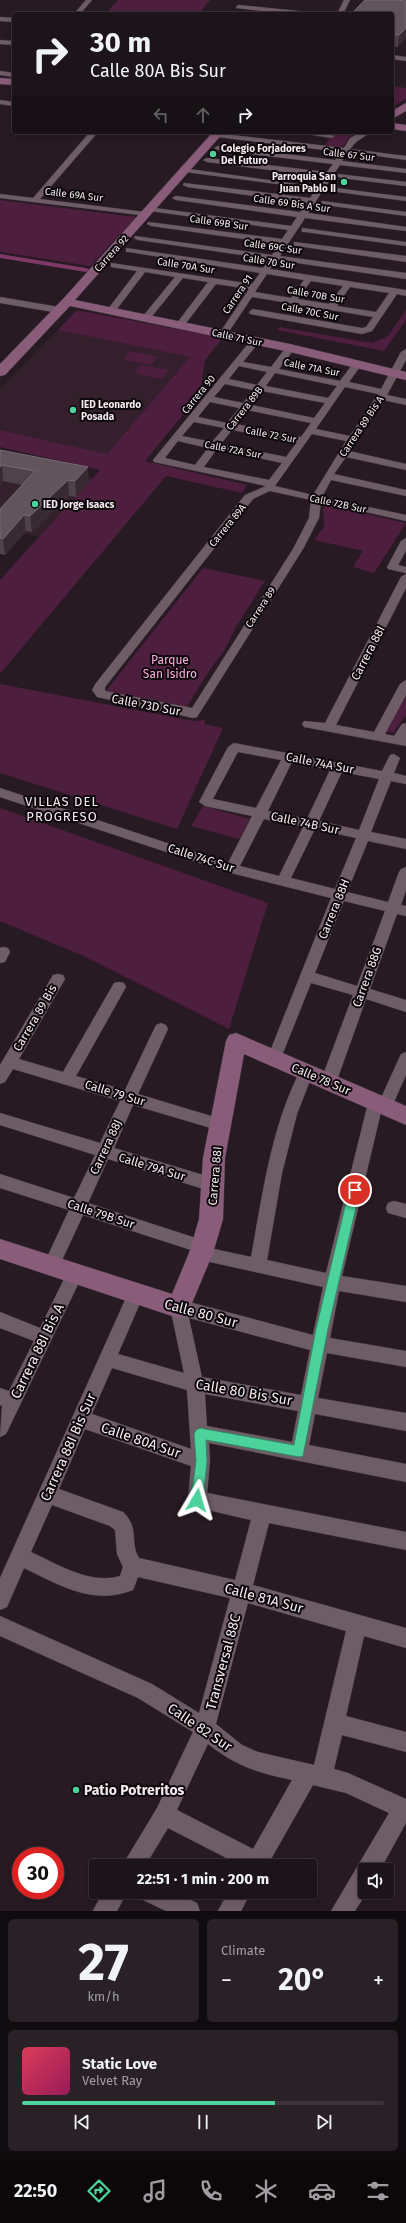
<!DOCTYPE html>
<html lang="en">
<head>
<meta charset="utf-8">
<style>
	body { margin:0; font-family:"Fira Sans",sans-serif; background:#2a2127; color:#f1f3f6; height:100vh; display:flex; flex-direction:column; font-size:15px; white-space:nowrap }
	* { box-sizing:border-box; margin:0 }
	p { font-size:13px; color:#a09ea2 }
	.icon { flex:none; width:22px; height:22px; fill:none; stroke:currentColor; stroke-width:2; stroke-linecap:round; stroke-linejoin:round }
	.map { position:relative; height:1911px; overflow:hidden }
	.drawer { display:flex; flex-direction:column; gap:8px; padding:8px; background:#100b0e; flex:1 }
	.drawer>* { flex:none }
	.banner { position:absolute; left:12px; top:12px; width:382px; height:122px; border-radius:4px; box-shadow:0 2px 6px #0003,0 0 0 1px #3b3339; background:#1d141a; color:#f1f3f6; overflow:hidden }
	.controls { position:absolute; left:358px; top:1863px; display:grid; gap:8px }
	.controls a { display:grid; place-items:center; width:36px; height:36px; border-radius:4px; background:#1d141a; box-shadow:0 2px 6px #0003,0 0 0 1px #3b3339; font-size:20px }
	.speed { position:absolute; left:12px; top:1847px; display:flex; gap:8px; font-size:20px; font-weight:700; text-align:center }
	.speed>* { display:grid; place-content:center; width:52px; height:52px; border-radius:50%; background:#1d141a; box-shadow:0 2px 6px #0003,0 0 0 1px #3b3339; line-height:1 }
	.speed .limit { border:6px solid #d22; background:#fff; color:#111 }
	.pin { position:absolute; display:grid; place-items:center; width:34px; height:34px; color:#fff; margin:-17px; border:2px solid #fff; border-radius:50%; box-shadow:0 1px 4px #0007 }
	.me { position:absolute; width:44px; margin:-22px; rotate:7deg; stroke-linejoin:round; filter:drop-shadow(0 0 3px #0008) }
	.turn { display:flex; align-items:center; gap:14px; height:84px; padding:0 12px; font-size:18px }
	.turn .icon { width:52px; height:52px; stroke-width:2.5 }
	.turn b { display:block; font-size:28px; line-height:34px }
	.lanes { display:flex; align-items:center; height:38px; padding:0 12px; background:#0003; justify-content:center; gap:20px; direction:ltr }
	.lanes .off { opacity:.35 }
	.big { font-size:30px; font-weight:700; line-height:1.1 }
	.drawer .widget { flex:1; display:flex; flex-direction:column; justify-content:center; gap:6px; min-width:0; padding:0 14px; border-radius:6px; background:#2a2127 }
	.drawer .dial { align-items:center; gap:0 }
	.dial b { font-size:52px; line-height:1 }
	.song { display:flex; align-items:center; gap:12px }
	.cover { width:48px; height:48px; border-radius:6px; background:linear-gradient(135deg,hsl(350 70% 55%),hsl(330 70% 35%)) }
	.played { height:4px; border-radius:2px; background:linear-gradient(90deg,#4cd39b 70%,#3b3339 70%) }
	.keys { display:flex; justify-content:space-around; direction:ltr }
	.heat { display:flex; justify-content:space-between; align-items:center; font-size:22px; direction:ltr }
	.drawer .tiles { flex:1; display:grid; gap:8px; grid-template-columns:1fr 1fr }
	.widget:last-child { grid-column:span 2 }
	.trip { position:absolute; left:89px; top:1859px; width:228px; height:40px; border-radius:4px; background:#1d141a; box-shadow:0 2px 6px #0003,0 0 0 1px #3b3339; font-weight:700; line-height:40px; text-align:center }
	.tab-bar { display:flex; height:64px; justify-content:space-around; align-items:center; background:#0c080a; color:#a09ea2 }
	.tab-bar .icon { width:28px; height:28px }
	.tab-bar .active { color:#4cd39b }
	.tab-bar b { font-size:18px; color:#f1f3f6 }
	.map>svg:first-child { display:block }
</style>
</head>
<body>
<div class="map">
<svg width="406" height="1911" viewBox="0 0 406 1911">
	<rect width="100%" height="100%" fill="#271a22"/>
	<g fill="#34202c">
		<polygon points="58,330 190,357 107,454 0,430 0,389"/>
		<polygon points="0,462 93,479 39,537 0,528"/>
	</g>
	<g fill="#4d1e3e">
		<polygon points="118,0 210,0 199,14 105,14"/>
		<polygon points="392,86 406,88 406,99 392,107"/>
		<polygon points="299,132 356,132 351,135 341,149 324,147 331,136"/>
		<polygon points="0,200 136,217 90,266 0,252"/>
		<polygon points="77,310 223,338 205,360 200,394 145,461 247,485 242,493 166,476 0,674 0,580 100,470 0,447 0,430 107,454 190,357 58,330"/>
		<polygon points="406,310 406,320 384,351 277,330 279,327 372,343 388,336"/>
		<polygon points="130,351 158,357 151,365 123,360"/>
		<polygon points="140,365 169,370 162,379 134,373"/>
		<polygon points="323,504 406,523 374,573 353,567 363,551 314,540 324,527"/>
		<polygon points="203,568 265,581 237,625 224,651 209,671 186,708 106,691"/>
		<polygon points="0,684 194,721 205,720 204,724 223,728 177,829 0,773"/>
		<polygon points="406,691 406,715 393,733 384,731"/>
		<polygon points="203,806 250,819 239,839 191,826"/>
		<polygon points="0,808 268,903 229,1029 81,955 0,921"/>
	</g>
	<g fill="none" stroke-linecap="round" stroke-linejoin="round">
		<polygon fill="#7e3967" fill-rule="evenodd" points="0,254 86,268 90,270 86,272 0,258"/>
		<g stroke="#42373e" stroke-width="1">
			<g id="street">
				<polygon points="86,0 92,0 80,14 74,14"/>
				<polygon points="344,0 350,0 343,14 337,14"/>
				<polygon points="238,5 309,12 312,14 290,14 236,8"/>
				<polygon points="0,17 14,18 14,22 0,21"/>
				<polygon points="0,40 14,41 14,45 0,44"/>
				<polygon points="392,55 406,57 406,61 392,59"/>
				<polygon points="0,71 14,73 14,77 0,75"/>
				<polygon points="0,100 14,102 14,106 0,104"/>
				<polygon points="90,132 98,132 40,199 145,212 149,214 148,216 0,198 0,194 33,198"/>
				<polygon points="295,132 317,132 335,136 331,138"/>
				<path d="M362 132H371L356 142 350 149 406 156V160L349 152 342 161 406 169V173L340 165 308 213 406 227V231L305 218 280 256 406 273V279L277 260 270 269 406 290V296L397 294 372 331 362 334 250 314 249 312 253 309 362 328 366 327 373 317 252 297 226 336H220L219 334 249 289 216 284 183 327H177V323L208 282 183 278 149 320H143V316L175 277 145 272 114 313H108V309L137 271 111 267V263L252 284 260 273 129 252H126V248L263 268 269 259 138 240 134 238 135 236 272 255 279 244 151 226 147 224 148 222 282 239 288 230 150 211 146 209 147 207 291 226 297 217 176 200 172 198 176 196 300 212 307 203 187 187 183 185 184 183 310 198 316 189 185 172 181 170 182 168 318 187 324 177 207 162 203 160 207 158 327 172 333 164 218 150 214 148 218 146 335 160 341 152 217 137H214V133L344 148 350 138ZM267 274 304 280 291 298 255 292ZM311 281 343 286 329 304 298 299ZM350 287 389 293 376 312 337 306Z"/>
				<polygon points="338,174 406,182 406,186 341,178 337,176"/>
				<polygon points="327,187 406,197 406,201 330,191 327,191"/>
				<polygon points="322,201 406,212 406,216 325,205 321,203"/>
				<polygon points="302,228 406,242 406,246 305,232 302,232"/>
				<polygon points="294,242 406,256 406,262 297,246 294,246"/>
				<polygon points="0,297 59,307 63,310 59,313 0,303"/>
				<path d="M255 338 260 341 243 362 271 367 287 346 290 345 295 348 279 369 340 381 354 362 357 361 362 364 349 382 381 389 401 352 406 349V360L387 395 406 399V405L383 400 349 451 406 464V470L346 457 334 474 406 490V496L331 480 322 497 406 515V521L321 502 319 518 303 549 197 717 193 718 97 697 92 690 96 683 245 495 266 486 154 462 153 460 252 339ZM239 366 267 372 257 385 229 379ZM275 373 337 386 328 398 266 386ZM225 384 253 390 243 403 214 397ZM345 387 378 394 350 436 316 429ZM262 391 325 403 314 418 251 405ZM210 402 239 408 227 423 198 417ZM247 410 311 423 301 437 236 424ZM194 422 224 428 212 442 182 436ZM232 430 297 442 286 457 221 444ZM312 434 346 441 313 495 275 486ZM178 441 208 448 195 465 165 458ZM217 449 282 463 269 480 204 467ZM270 491 311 500 309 518 293 549 192 708 105 691V687L253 499Z"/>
				<polygon points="406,538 406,551 398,565 406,567 406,573 388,569 387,567 401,541"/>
				<polygon points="406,574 406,588 336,725 374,732 400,684 406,680 406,695 385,734 394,736 402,724 406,723 406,746 304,727 302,724 304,721 325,723 401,577"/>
				<path d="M234 743 382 771 390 755 394 754 400 758 394 773 406 776V784L391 781 371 832 406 839V849L368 841 347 892 388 902 399 872 401 869 406 867V890L401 905 406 906V916L397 914 370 989 406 1000V1012L366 999 336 1083 333 1087 328 1089 323 1087 320 1083 353 995 311 983 279 1063 274 1065 269 1063 267 1059 331 898 227 872 0 797V788L228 863 252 816 205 806 199 802 228 747ZM238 752 281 760 256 808 213 799ZM292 762 330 770 307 819 268 811ZM342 772 379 779 359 830 319 821ZM264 819 303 827 279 876 240 866ZM315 829 356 838 335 889 291 878ZM344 901 385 911 357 986 315 973Z"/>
				<polygon points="3,947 8,948 10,952 5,962 0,963 0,948"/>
				<path d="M58 974 63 975 65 979 19 1059 63 1072 114 983 119 982 124 983 126 987 76 1076 125 1090 156 1025 161 1023 166 1025 168 1029 138 1094 221 1119 226 1120 229 1125 226 1130 221 1131 133 1105 114 1148 213 1178 219 1180 221 1185 219 1190 213 1192 108 1159 88 1203 208 1242 210 1248 251 1257C263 1193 271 1127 301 1069L306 1067 311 1069 313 1073 297 1114 282 1173 267 1260 326 1273 368 1103 371 1099 376 1097 381 1098 401 1054 406 1052V1075L390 1111 381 1112 342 1276 406 1286V1302L339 1291 330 1338 406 1351V1367L327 1353 318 1398 406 1413V1431L315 1414 309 1445 406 1464V1482L209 1443 210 1461 207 1493 406 1532V1550L269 1523 253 1585 406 1628V1648L364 1636 346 1716 406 1732V1752L342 1735 334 1769 348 1773 406 1799V1823L380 1870H365V1892H367L355 1911H331L389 1813 346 1793 313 1785 267 1866H242L168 1828 145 1866H122L157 1808 193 1732 138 1698 0 1636V1616L152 1684 199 1713 230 1598 138 1577 133 1590C93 1606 59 1585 24 1568L7 1607 0 1610V1578L130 1289 136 1286 142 1289 144 1294 118 1354 184 1373 170 1307 172 1302 178 1299 313 1335 323 1287 201 1260 195 1258 194 1251 83 1215 57 1271 51 1273 45 1271 43 1266 69 1210 0 1188V1174L74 1198 95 1155 0 1125V1113L100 1143 120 1101 13 1069 5 1082 0 1084V1065L53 975ZM189 1318 310 1350 301 1395 202 1377ZM112 1368 187 1390 191 1449 92 1414ZM205 1394 298 1411 292 1442 207 1426ZM85 1429 191 1466 188 1500 190 1506 251 1520 235 1580 139 1558C129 1541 140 1528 123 1512L59 1489ZM52 1505 110 1526 115 1530 117 1554 123 1567 120 1576C90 1585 57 1564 31 1552ZM248 1603 346 1631 314 1765 258 1752 242 1745 216 1724ZM208 1744C238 1767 256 1772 292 1780L253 1849 177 1810Z"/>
				<polygon points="394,1201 406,1204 406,1218 388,1213 386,1208 388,1203"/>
				<polygon points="75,1267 81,1269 83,1274 6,1434 0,1437 2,1406 0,1405 0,1388 9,1391 34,1341 0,1328 0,1312 40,1328 69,1269"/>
				<polygon points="103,1892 127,1892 117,1911 93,1911"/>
				<polygon points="140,1892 174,1892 197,1903 200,1911 166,1911 143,1900"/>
				<polygon points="228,1892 251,1892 241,1911 218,1911"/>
			</g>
		</g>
		<g stroke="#42373e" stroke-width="1">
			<g id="secondary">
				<polygon points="0,78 14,79 14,85 0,84"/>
				<polygon points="406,103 406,111 392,119 392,111"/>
				<polygon points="392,123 406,125 406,131 392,129"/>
				<polygon points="213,132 224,132 75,300 290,344 406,372 406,380 290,352 70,306 5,375 0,376 0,364 63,299"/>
				<polygon points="236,1033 406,1106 406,1125 244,1054 225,1158 223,1219 213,1253 187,1315 178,1318 0,1259 0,1239 172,1294 189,1253 199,1219 203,1158 226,1041 229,1035"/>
			</g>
		</g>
		<use href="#street" fill="#6e5d67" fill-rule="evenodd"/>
		<use href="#secondary" fill="#895c7a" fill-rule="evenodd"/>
	</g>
	<g fill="#50424a">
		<polygon points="406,1 398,47 392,46 392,14"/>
		<polygon points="0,450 89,483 76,497 69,496 32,532 26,531 5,555 0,554 0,509 22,485 3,481 0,485"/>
	</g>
	<g fill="#382a33">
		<polygon points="406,28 406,38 398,47 399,35"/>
		<polygon points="2,465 3,481 0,485 0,467"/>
		<polygon points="88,467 89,483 76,497 75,481"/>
		<polygon points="68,480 69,496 32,532 30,516"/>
		<polygon points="24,515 26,531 5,555 3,539"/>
	</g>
	<g fill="#62545c" stroke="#796b73">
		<polygon points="365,0 398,0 406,1 406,28 399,35 392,34 392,14 351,14"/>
		<polygon points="0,450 88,467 75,481 68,480 30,516 24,515 3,539 0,538 0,509 35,471 2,465 0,467"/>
	</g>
	<polygon fill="#4cd39b" stroke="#318965" points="355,1186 360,1190 328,1329 303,1456 299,1457 206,1440 207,1461 203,1500 201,1504 197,1506 193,1504 191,1500 196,1461 194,1434 196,1430 200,1428 294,1445 316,1329 349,1190"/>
	<g fill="#4cd39b" stroke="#0c070a" stroke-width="1.5">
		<circle cx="213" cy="154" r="4"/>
		<circle cx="344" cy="182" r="4"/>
		<circle cx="73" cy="410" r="4"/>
		<circle cx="35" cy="504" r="4"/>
		<circle cx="76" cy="1790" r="4"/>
	</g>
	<g text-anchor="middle" stroke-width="4" stroke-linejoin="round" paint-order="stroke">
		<g font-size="10" font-weight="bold" fill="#f4eaef" stroke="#0c070a" text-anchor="start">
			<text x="221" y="152">Colegio Forjadores<tspan x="221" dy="12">Del Futuro</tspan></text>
			<text x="336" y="180" text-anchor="end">Parroquia San<tspan x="336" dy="12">Juan Pablo II</tspan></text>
			<text x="81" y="408">IED Leonardo<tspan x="81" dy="12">Posada</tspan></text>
			<text x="43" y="508">IED Jorge Isaacs</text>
		</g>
		<g font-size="10" fill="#f4eaef" stroke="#0c070a">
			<text transform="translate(349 154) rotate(7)" y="4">Calle 67 Sur</text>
			<text transform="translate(74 194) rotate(7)" y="4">Calle 69A Sur</text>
			<text transform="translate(292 203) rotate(8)" y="4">Calle 69 Bis A Sur</text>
			<text transform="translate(219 222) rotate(8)" y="4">Calle 69B Sur</text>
			<text transform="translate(273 246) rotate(8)" y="4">Calle 69C Sur</text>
			<text transform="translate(111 253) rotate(-48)" y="4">Carrera 92</text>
			<text transform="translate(269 261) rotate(9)" y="4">Calle 70 Sur</text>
			<text transform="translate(186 265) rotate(9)" y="4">Calle 70A Sur</text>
			<text transform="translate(237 294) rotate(-56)" y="4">Carrera 91</text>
			<text transform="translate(316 294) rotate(10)" y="4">Calle 70B Sur</text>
			<text transform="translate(310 311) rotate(11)" y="4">Calle 70C Sur</text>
			<text transform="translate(237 337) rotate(12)" y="4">Calle 71 Sur</text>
			<text transform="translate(312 367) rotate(11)" y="4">Calle 71A Sur</text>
			<text transform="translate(198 394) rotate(-51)" y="4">Carrera 90</text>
			<text transform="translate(244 408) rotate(-52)" y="4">Carrera 89B</text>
			<text transform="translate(361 426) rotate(-56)" y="4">Carrera 89 Bis A</text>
			<text transform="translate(271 434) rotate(11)" y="4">Calle 72 Sur</text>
			<text transform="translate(233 449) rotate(11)" y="4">Calle 72A Sur</text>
			<text transform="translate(338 503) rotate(12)" y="4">Calle 72B Sur</text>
			<text transform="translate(227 525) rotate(-51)" y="4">Carrera 89A</text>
			<text transform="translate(260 607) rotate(-57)" y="4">Carrera 89</text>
		</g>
		<g font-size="12" fill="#f4eaef" stroke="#0c070a">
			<text transform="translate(368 653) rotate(-63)" y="4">Carrera 88I</text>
			<text transform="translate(146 705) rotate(11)" y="4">Calle 73D Sur</text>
			<text transform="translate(320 763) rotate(11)" y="4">Calle 74A Sur</text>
			<text transform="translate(305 823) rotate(12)" y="4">Calle 74B Sur</text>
			<text transform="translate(201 858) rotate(18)" y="4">Calle 74C Sur</text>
			<text transform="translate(334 909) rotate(-68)" y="4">Carrera 88H</text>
			<text transform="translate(367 977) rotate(-70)" y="4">Carrera 88G</text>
			<text transform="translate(35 1018) rotate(-60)" y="4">Carrera 89 Bis</text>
			<text transform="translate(321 1079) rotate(23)" y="4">Calle 78 Sur</text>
			<text transform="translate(115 1093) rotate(17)" y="4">Calle 79 Sur</text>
			<text transform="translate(106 1147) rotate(-65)" y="4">Carrera 88J</text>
			<text transform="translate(152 1167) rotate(17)" y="4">Calle 79A Sur</text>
			<text transform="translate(215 1176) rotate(-85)" y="4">Carrera 88I</text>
			<text transform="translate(101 1214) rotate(18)" y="4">Calle 79B Sur</text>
		</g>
		<g font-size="12" fill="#fdacdf" stroke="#0c070a">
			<text x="170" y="664">Parque<tspan x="170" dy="14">San Isidro</tspan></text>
		</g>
		<g font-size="13" letter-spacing="1" fill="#f4eaef" stroke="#0c070a">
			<text x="62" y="806">VILLAS DEL<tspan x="62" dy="15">PROGRESO</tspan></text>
		</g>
		<g font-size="14" fill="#f4eaef" stroke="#0c070a">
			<text transform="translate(201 1313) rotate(15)" y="5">Calle 80 Sur</text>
			<text transform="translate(37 1351) rotate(-64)" y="5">Carrera 88I Bis A</text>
			<text transform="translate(244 1392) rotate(10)" y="5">Calle 80 Bis Sur</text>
			<text transform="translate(141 1440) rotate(19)" y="5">Calle 80A Sur</text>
			<text transform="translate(68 1447) rotate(-66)" y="5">Carrera 88I Bis Sur</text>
			<text transform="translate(264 1598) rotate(15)" y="5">Calle 81A Sur</text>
			<text transform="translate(223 1662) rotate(-75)" y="5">Transversal 88C</text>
			<text transform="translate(200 1727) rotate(34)" y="5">Calle 82 Sur</text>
		</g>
		<g font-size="14" font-weight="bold" fill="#f4eaef" stroke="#0c070a" text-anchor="start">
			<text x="84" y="1795">Patio Potreritos</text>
		</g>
	</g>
</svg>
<div class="controls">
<a><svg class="icon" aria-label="sound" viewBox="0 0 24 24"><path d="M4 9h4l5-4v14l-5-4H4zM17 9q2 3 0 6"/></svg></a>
</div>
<div class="speed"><div class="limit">30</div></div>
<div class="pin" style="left:355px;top:1190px;background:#d93025"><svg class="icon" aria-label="arrive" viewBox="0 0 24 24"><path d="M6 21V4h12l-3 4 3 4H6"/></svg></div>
<svg class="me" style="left:197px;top:1500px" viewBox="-20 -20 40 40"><path d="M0-17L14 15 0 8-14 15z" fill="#4cd39b" stroke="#fff" stroke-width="4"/></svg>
<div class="trip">22:51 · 1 min · 200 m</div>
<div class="banner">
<div class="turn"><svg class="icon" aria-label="right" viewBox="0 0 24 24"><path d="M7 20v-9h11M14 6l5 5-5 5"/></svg><div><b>30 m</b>Calle 80A Bis Sur</div></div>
<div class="lanes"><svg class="icon off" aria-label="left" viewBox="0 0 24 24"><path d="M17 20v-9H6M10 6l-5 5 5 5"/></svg><svg class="icon off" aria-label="ahead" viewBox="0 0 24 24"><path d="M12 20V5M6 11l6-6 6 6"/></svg><svg class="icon" aria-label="right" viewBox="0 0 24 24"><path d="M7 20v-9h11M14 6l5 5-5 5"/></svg></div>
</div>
</div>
<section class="drawer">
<div class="tiles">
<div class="widget dial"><b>27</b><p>km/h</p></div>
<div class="widget"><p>Climate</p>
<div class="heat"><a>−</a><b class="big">20°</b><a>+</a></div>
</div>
<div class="widget">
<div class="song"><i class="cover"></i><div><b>Static Love</b><p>Velvet Ray</p></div></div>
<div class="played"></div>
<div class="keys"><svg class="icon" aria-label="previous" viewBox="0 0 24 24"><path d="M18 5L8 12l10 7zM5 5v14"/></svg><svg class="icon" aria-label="pause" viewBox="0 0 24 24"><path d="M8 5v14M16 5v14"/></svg><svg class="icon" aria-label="next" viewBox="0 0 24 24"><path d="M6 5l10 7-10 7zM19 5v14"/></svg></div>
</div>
</div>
</section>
<nav class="tab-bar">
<b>22:50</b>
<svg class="icon active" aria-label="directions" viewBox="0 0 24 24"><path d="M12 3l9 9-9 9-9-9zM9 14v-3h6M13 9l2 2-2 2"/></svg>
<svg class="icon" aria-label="music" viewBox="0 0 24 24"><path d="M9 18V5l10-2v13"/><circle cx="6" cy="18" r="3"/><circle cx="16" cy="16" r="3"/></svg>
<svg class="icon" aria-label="phone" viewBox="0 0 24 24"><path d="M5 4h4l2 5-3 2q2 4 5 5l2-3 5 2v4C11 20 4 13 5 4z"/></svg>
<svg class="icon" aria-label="climate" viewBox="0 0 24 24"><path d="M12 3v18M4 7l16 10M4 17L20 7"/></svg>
<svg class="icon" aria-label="car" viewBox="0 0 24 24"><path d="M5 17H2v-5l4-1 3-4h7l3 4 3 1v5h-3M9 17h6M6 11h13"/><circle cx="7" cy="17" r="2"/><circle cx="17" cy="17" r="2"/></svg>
<svg class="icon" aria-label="filters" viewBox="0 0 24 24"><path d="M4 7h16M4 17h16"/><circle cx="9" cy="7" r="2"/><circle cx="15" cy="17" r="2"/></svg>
</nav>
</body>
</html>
